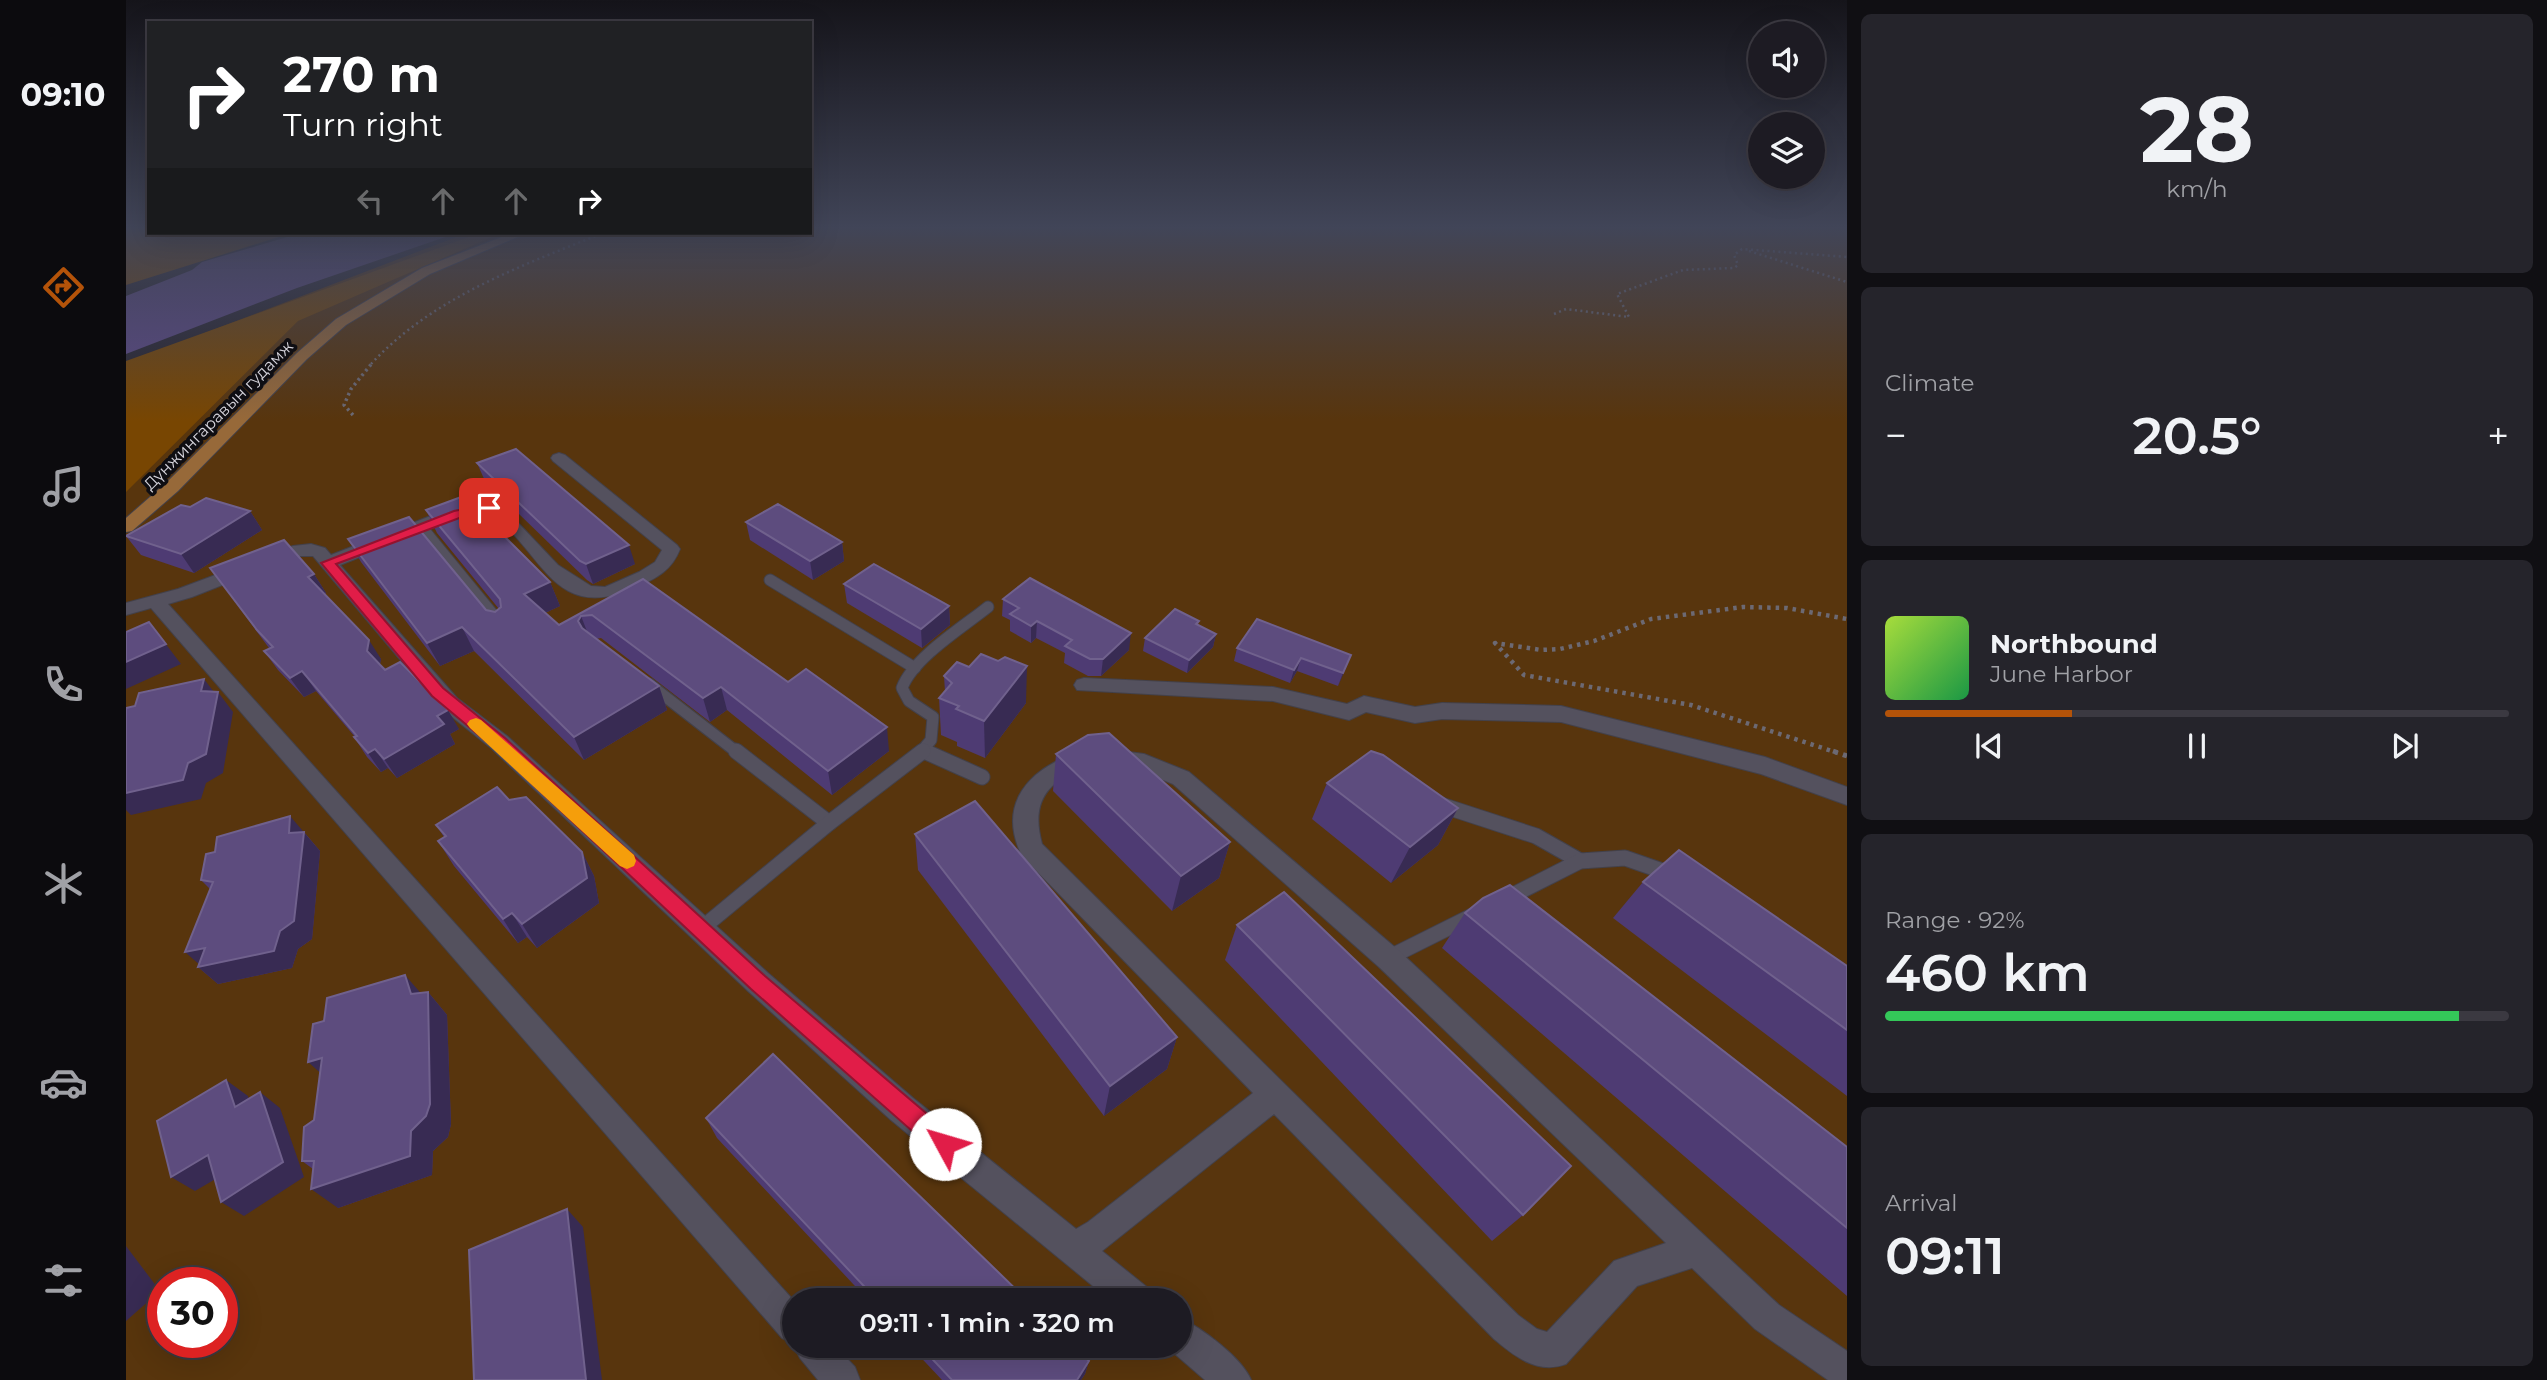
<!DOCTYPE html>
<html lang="en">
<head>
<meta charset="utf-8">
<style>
	body { margin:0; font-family:Montserrat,sans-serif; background:#25242b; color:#f1f3f6; height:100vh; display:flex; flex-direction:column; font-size:26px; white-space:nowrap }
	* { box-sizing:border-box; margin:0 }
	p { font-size:23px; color:#a0a1a6 }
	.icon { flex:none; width:38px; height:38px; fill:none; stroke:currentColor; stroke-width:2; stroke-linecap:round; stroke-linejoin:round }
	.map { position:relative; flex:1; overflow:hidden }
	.sheet { display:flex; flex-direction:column; gap:14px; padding:14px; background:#100f13; width:700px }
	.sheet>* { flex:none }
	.guide { position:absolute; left:21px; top:21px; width:665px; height:214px; border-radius:0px; box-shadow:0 7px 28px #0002,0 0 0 2px #3b3941; background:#202124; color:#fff; overflow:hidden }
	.controls { position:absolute; left:1622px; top:21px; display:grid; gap:14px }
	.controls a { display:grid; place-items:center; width:77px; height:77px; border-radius:50%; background:#1d1b23; box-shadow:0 7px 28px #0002,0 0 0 2px #3b3941; font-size:35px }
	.speed { position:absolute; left:21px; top:1267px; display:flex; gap:14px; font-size:35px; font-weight:700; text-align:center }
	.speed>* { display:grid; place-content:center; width:91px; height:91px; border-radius:50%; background:#1d1b23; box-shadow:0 7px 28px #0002,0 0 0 2px #3b3941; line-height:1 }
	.speed .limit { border:10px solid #d22; background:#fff; color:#111 }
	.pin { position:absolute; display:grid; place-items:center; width:60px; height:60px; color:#fff; margin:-30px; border-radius:14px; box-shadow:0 4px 10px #0006 }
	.me { position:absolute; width:77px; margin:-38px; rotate:309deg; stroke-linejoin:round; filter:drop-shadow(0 0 5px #0008) }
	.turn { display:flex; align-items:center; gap:24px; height:147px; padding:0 21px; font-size:32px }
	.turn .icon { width:91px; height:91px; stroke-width:2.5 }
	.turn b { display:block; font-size:49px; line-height:60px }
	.lanes { display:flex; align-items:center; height:66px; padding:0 21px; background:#0003; justify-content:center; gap:35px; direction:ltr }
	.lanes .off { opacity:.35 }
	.big { font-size:52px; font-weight:600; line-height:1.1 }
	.sheet .tile { flex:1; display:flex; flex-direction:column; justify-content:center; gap:10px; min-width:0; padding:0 24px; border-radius:10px; background:#25242b }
	.sheet .dial { align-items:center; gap:0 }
	.dial b { font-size:91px; line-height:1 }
	.song { display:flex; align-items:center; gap:21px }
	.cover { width:84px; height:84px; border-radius:10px; background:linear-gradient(135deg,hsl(80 70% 55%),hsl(140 70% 35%)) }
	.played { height:7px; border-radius:4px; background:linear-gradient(90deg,#b45309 30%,#3b3941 30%) }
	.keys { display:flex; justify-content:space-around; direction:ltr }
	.heat { display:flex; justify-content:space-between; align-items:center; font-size:38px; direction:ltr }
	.charge { height:10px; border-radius:5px; background:linear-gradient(90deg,#34c759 92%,#3b3941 0) }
	.trip { position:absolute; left:656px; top:1288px; width:410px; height:70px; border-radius:35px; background:#1d1b23; box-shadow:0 7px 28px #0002,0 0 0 2px #3b3941; font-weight:600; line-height:70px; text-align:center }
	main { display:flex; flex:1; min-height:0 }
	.menu { display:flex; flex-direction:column; width:126px; justify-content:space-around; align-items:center; background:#0c0b0e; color:#a0a1a6 }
	.menu .icon { width:49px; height:49px }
	.menu .on { color:#b45309 }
	.menu b { font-size:32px; color:#f1f3f6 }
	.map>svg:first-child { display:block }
</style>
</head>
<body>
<main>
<nav class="menu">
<b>09:10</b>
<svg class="icon on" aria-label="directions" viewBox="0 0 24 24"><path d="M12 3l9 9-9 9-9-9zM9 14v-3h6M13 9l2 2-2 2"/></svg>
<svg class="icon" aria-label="music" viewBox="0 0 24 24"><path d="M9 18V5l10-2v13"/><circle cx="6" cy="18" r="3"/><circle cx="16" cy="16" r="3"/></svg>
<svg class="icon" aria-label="phone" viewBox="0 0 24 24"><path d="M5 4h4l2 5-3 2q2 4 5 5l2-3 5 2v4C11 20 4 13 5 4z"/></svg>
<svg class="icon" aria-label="climate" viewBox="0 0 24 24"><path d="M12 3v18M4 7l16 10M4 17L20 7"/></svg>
<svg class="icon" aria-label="car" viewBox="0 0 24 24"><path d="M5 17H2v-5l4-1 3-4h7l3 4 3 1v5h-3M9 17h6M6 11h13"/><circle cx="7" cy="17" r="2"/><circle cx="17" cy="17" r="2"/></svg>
<svg class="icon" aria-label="filters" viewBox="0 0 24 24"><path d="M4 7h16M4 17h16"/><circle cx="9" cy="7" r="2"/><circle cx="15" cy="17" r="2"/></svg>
</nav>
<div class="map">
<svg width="1721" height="1380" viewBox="0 0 1721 1380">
	<rect width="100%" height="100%" fill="#27242f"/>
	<path fill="#58350d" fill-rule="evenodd" d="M684 228H1721V1380H0V363L341 233H684ZM37 1283H96V1342H37ZM668 1300H1054V1346H668Z"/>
	<g fill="#784602">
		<polygon points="0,228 23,228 23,233 165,233 0,285"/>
		<polygon points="354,233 375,233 172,321 0,492 0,361"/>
	</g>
	<polygon fill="#5c4986" points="175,233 331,233 171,288 0,354 0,296 66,270 76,262"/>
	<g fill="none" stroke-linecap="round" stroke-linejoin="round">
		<g stroke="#43414a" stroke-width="10">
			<polyline id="service-far2" points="296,527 303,535"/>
		</g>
		<g stroke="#43414a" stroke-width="13">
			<g id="service-far1">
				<polyline points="301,534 373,622"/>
				<polyline points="644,580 789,668"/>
				<polyline points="523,684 612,753"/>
				<polyline points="797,751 802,753"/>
				<path d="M794 753 805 740 807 717 783 701 776 688C787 658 837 627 862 607"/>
			</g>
		</g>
		<g stroke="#43414a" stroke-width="17">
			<g id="service">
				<polyline points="610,751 703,823"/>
				<polyline points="798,751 856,777"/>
				<polyline points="1315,805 1410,836 1454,861"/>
				<polyline points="1391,893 1454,861 1499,858 1548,875"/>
				<polyline points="575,929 703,823 797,751"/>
				<polyline points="1262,958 1346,916"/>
			</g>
		</g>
		<g stroke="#43414a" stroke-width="2">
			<g id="minor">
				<path d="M433 453 439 455 551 545 554 549C546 570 531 578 511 587 425 625 419 551 363 513L314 525 214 565 331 698 381 736 642 973 787 1098 950 1229 962 1222 1127 1093 896 856C870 803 904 768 953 752L961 755 964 761C960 769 955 769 947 773 914 787 907 811 916 844L1392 1315 1411 1329 1421 1332 1488 1261 1540 1243 1253 967 1047 784 1015 771 980 765 977 759 980 753 988 750 1018 754 1063 772 1271 949 1653 1305 1721 1351V1380H1702L1629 1329 1566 1268 1511 1286 1440 1364C1412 1375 1388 1356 1368 1339L1148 1114 976 1251 1022 1288 1027 1300H984L765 1120 622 991 365 748 315 708 187 556H170L66 597 42 604 668 1301V1343L656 1338 25 608 0 615V603L52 589 167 546 185 544 199 548 205 555 302 517 364 503 379 509 432 565 465 586 479 587 513 572 529 562 536 550 427 461 425 458 427 455Z"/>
				<polygon points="958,678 1147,687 1221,704 1238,696 1289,707 1316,703 1435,706 1639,757 1721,787 1721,805 1635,774 1435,722 1316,719 1289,723 1240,712 1223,720 1147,701 951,690 948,685 951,680"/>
				<path d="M1054 1318C1076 1328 1116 1358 1125 1380H1079L1042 1348 1040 1346H1054Z"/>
				<polygon points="668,1346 709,1346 729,1367 734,1380 692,1380 674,1358"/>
			</g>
		</g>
		<g stroke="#43414a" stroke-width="2">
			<polygon id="primary" points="386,233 401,233 304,274 220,325 181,359 52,491 6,531 0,532 0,518 40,483 171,353 210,319 296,268"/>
		</g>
		<g stroke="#6c6973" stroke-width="2.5" stroke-dasharray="2 3.5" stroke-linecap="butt">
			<polyline points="1623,251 1721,282"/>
			<polyline points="1428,314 1440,309 1503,317 1491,294 1557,270 1608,268 1612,265 1608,255 1616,249 1721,257"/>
			<path d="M245 364C307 297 395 266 477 233"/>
		</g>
		<polyline stroke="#6c6973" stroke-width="3.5" stroke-dasharray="2.5 3.5" stroke-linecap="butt" points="227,415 218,405 225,389 247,362"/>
		<polyline stroke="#6c6973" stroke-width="4.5" stroke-dasharray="3.5 5" stroke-linecap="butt" points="1712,753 1565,705 1398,675 1369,643 1415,650 1434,649 1468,641 1525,619 1617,607 1661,608 1721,619"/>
		<polyline stroke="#6c6973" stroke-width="5" stroke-dasharray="4.5 6" stroke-linecap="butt" points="1707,751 1721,756"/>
		<use href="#service-far2" stroke="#54515e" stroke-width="9"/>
		<use href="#service-far1" stroke="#54515e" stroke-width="11"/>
		<use href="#service" stroke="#54515e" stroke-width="15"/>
		<use href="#minor" fill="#54515e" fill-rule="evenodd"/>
		<use href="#primary" fill="#976939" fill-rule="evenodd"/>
	</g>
	<g fill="#4e3b73">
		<polygon points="351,463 509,564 467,584 461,580 359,481"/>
		<polygon points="64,507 124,511 136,530 68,573 15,555 0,536"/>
		<polygon points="300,510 424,582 434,606 419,613 433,625 517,579 662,682 763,751 706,795 601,710 584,722 475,638 470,639 533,686 541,710 458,760 348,651 314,666 235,562 222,539 360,610 369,612 373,609 311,533"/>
		<polygon points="620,522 716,542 718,561 687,580 624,540"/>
		<polygon points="84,568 188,574 200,593 199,594 255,659 254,664 333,729 324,734 329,744 271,778 262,768 255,772 241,757 228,737 229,737 190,691 178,697 152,670 138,651 143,648"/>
		<polygon points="718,584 823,606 824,625 796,648 721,603"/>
		<polygon points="877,599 1003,650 975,676 962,676 938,663 939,653 910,638 905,643 884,631 884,620 876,616"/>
		<polygon points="1073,621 1072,625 1090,634 1087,647 1061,673 1017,651 1019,638"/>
		<polygon points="1111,648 1225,655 1212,686 1171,671 1164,683 1108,661"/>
		<polygon points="818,676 900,703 859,758 831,746 831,742 815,735 813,698 819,692"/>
		<polygon points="930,754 1104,842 1093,878 1046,911 927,791"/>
		<polygon points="1201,783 1332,808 1312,845 1265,883 1186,819"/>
		<polygon points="383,800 456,852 468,876 473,903 411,948 401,937 392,943 328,866 312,841 318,837 310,825"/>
		<polygon points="178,832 194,851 186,939 172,949 166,968 92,984 72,967 84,889 75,880"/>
		<polygon points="789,834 1051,1037 1041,1069 978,1116 792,870"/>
		<polygon points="1517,882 1721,966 1721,1096 1487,918"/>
		<polygon points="1339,913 1721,1147 1721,1296 1316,948"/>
		<polygon points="1111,925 1397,1215 1366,1241 1099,960"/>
		<polygon points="302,992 321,1015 325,1124 322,1137 307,1151 306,1175 212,1208 187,1169 176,1161 188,1120 194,1072 295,993"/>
		<polygon points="580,1118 901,1300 742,1300 591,1138"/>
		<polygon points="784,1346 948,1346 963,1361 959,1374 955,1380 816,1380"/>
	</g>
	<g fill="#382b53">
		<polygon points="124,511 136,530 68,573 55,554"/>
		<polygon points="716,542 718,561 687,580 684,561"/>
		<polygon points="503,545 509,564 467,584 460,564"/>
		<polygon points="188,574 200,593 194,596 182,577"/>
		<polygon points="424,582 434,606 408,618 398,594"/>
		<polygon points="823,606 824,625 796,648 795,629"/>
		<polygon points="455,616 464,639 462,645 452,621"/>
		<polygon points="911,621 910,638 905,643 905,626"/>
		<polygon points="23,622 55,664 0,689 0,662"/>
		<polygon points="336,627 348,651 314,666 301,643"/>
		<polygon points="1005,633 1003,650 975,676 977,659"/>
		<polygon points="1090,634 1087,647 1061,673 1063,660"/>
		<polygon points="243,640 255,659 253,670 241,651"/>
		<polygon points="1225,655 1220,668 1212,686 1217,673"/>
		<polygon points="1175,658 1171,671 1164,683 1168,670"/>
		<polygon points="901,666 900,703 859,758 858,721"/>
		<polygon points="176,671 190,691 178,697 164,678"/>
		<polygon points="78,679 91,696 92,692 107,712 97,773 80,783 75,799 5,815 0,810 0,793 75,691"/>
		<polygon points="533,686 541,710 458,760 448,737"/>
		<polygon points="595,687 601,710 584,722 577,698"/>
		<polygon points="322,710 333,729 324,734 329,744 271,778 258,759 311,716"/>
		<polygon points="761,727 763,751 706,795 702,771"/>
		<polygon points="249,749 262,768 255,772 242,753"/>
		<polygon points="1332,808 1312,845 1265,883 1284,847"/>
		<polygon points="164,816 194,851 186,939 172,949 166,968 92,984 72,967 75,966 59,952 163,833"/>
		<polygon points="1104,842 1093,878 1046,911 1055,876"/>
		<polygon points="456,852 468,876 473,903 411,948 396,924"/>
		<polygon points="386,913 401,937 392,943 377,919"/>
		<polygon points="279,975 299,998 302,992 321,1015 325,1124 322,1137 307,1151 306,1175 212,1208 185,1189 285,1131 285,994"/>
		<polygon points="1051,1037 1041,1069 978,1116 984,1086"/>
		<polygon points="196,1058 206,1083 182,1062"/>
		<polygon points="100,1080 122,1096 130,1123 109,1107"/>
		<polygon points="134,1092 154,1108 178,1177 118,1216 95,1202"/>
		<polygon points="82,1155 105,1170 69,1191 45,1177"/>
		<polygon points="441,1209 457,1227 476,1380 460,1380"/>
		<polygon points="0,1246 34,1291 0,1321"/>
		<polygon points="963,1361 959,1374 955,1380 951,1380"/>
	</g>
	<g fill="#5d4c7e" stroke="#70618d" stroke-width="2">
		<polygon points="390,449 503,545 460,564 454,561 351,463"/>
		<polygon points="338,496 424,582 398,594 433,625 517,579 662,682 680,669 761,727 702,771 595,687 577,698 466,615 455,616 452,621 456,628 533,686 448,737 336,627 301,643 222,539 283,517 360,610 369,612 375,607 374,599 300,510"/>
		<polygon points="80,498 124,511 55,554 0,536 55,505 64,507"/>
		<polygon points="652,504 716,542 684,561 620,522"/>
		<polygon points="158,540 188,574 182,577 243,640 241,651 259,670 274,662 322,710 311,716 318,724 258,759 249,749 242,753 228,737 231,736 176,671 164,678 138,651 147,647 131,630 84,568"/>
		<polygon points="748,564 823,606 795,629 718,584"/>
		<polygon points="904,578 1005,633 977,659 964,659 939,646 946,640 911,621 905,626 884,614 893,608 877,599"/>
		<polygon points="1049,609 1073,621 1070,624 1090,634 1063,660 1019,638"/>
		<polygon points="1131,619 1225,655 1217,673 1175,658 1168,670 1111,648"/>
		<polygon points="23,622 40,644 0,662 0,632"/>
		<polygon points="855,654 872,661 879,657 901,666 858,721 830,709 833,706 813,698 826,683 818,676 831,662 843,667"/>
		<polygon points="78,679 75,691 92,692 80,754 62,763 57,780 0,793 0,708 9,706 13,693"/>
		<polygon points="983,733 1104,842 1055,876 930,754 962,735"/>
		<polygon points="1245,751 1257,755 1332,808 1284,847 1201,783"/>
		<polygon points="371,787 383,800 400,797 456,852 461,878 396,924 386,913 377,919 312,841 320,836 310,825"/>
		<polygon points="849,801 1051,1037 984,1086 789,834"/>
		<polygon points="164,816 163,833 178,832 168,921 154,931 148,951 72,967 79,948 59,952 87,882 75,880 80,854 89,852 91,837"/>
		<polygon points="1553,850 1721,966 1721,1030 1517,882"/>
		<polygon points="1384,885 1721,1147 1721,1228 1339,913 1357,898"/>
		<polygon points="1158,892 1445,1166 1397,1215 1111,925"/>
		<polygon points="279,975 285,994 302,992 304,1104 300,1116 285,1131 284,1156 185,1189 188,1161 176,1161 178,1127 188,1120 196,1058 182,1062 187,1024 198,1021 201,998"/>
		<polygon points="647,1054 901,1300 751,1300 580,1118"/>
		<polygon points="100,1080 109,1107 134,1092 157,1162 95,1202 82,1155 45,1177 31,1121"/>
		<polygon points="441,1209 460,1380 348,1380 343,1250"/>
		<polygon points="794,1346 948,1346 963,1361 951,1380 826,1380"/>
	</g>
	<linearGradient id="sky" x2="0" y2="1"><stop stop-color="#15141a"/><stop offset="0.54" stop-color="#414558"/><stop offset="1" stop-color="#414558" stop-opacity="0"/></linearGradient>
	<rect width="1721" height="421" fill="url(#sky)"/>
	<polygon fill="#e11d48" stroke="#92132f" stroke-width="2" points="363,504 367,505 367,511 336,517 210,564 317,688 379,738 639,976 827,1136 831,1144 827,1153 819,1156 811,1153 625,989 367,747 306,696 195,563 328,511"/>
	<polygon fill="#f59e0b" points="350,718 355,720 508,855 510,861 508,866 501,869 494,866 344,728 341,724 344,720"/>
	<g text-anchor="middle" stroke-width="7" stroke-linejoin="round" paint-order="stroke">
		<g font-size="16" fill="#d6d4dc" stroke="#0f0e13">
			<text transform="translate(92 415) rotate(-45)" y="6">Дүнжингаравын гудамж</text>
		</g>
	</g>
</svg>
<div class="controls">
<a><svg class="icon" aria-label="sound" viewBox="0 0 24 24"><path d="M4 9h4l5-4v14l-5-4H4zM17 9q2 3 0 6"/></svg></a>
<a><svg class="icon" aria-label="layers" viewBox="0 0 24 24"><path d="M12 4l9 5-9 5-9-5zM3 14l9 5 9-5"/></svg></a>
</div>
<div class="speed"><div class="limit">30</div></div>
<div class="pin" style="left:363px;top:508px;background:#d93025"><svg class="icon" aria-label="arrive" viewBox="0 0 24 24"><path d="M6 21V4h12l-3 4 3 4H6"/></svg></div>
<svg class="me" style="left:819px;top:1144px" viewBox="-20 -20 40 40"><circle r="19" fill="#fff"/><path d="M0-13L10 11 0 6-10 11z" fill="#e11d48"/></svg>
<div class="trip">09:11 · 1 min · 320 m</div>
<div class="guide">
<div class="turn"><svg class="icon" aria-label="right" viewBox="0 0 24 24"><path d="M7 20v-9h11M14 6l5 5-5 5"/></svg><div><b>270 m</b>Turn right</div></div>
<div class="lanes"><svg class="icon off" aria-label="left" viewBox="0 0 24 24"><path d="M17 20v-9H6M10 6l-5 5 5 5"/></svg><svg class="icon off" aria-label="ahead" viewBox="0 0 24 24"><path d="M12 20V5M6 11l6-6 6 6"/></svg><svg class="icon off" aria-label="ahead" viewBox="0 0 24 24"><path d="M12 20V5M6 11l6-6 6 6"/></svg><svg class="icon" aria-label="right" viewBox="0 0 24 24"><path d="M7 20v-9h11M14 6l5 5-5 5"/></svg></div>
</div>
</div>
<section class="sheet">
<div class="tile dial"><b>28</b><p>km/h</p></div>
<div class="tile"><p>Climate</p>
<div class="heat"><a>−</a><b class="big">20.5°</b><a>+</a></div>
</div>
<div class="tile">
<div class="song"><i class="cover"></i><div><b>Northbound</b><p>June Harbor</p></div></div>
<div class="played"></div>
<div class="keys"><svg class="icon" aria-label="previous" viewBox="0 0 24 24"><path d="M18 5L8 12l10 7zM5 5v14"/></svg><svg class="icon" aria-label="pause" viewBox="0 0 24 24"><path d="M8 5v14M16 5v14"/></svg><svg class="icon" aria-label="next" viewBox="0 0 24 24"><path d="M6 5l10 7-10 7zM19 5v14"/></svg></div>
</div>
<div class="tile"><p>Range · 92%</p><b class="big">460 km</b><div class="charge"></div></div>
<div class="tile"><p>Arrival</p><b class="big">09:11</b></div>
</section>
</main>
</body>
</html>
